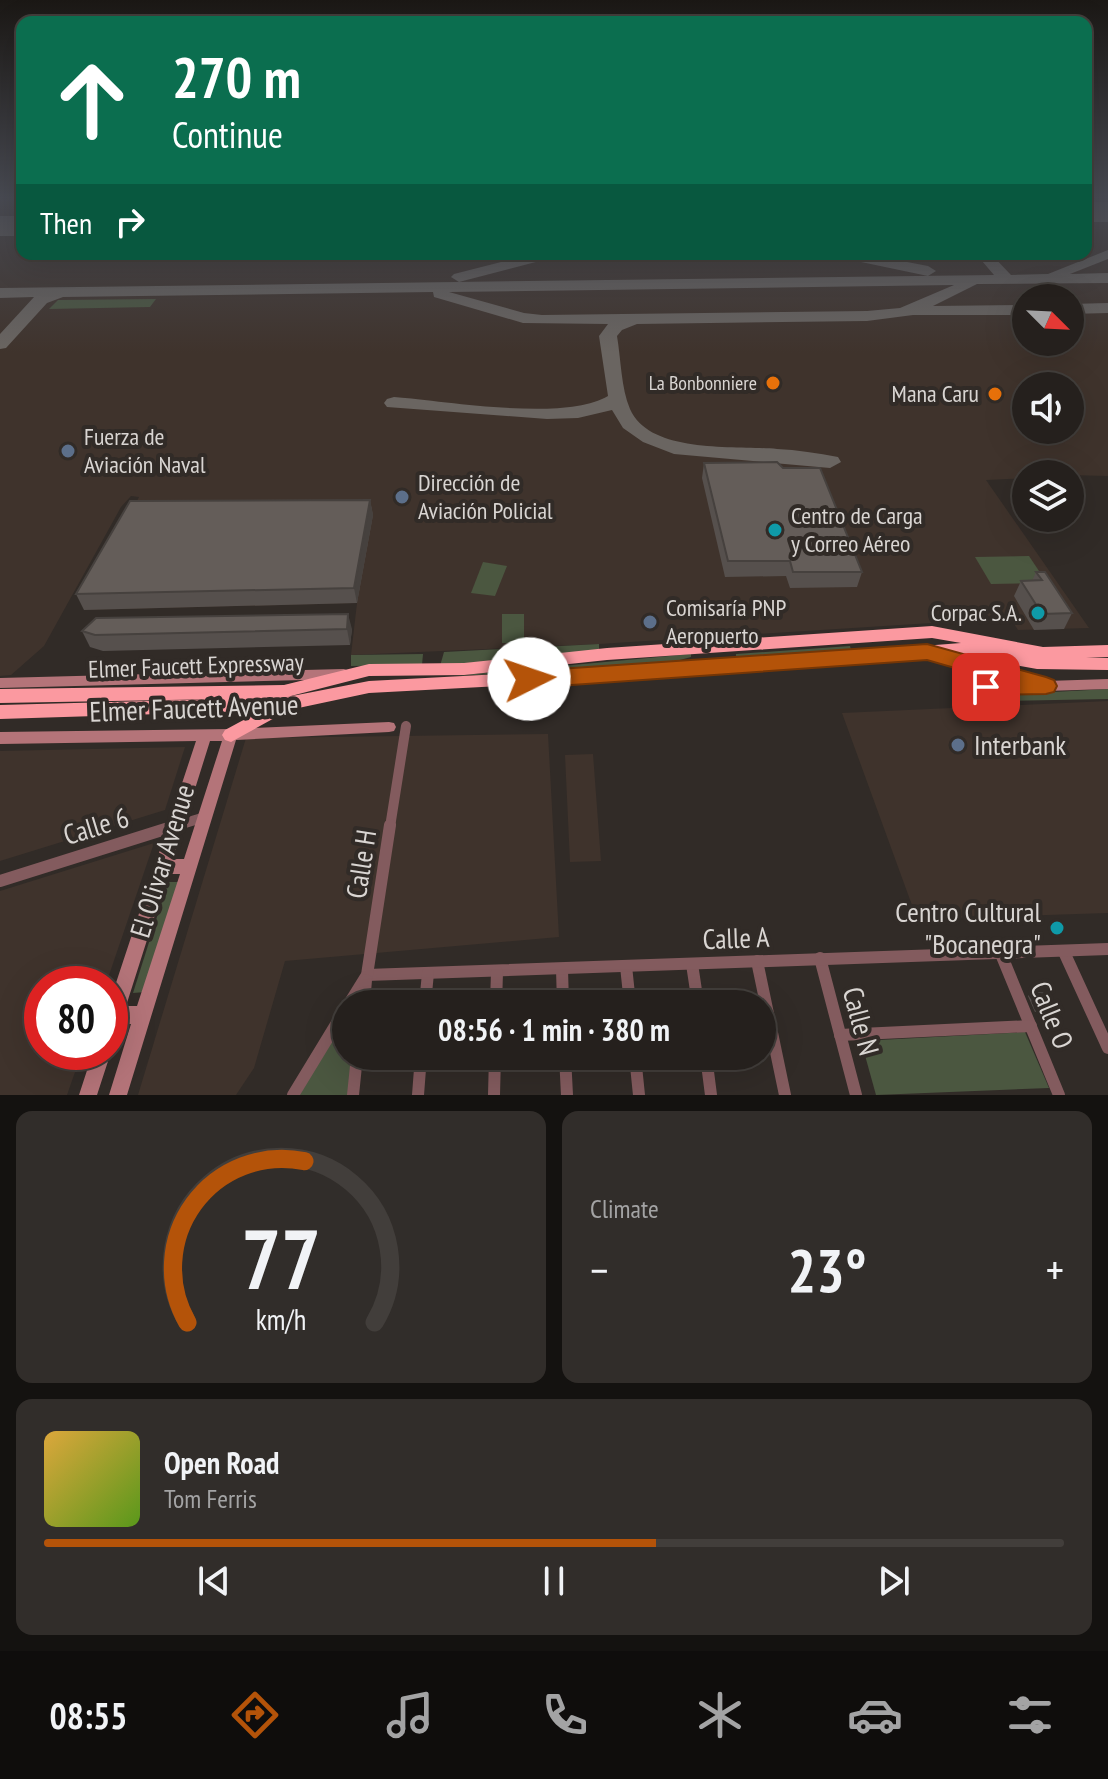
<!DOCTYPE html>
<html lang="en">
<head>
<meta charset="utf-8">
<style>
	body { margin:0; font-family:"PT Sans Narrow",sans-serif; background:#312d2a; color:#f1f3f6; height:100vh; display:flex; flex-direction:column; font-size:30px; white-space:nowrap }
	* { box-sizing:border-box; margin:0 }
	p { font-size:26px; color:#a3a3a4 }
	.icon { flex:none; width:44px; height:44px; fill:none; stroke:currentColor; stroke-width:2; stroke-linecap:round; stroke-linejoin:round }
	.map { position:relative; height:1095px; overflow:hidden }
	.side { display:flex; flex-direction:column; gap:16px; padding:16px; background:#141210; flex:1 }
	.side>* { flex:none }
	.guide { position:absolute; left:16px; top:16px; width:1076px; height:244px; border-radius:16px; box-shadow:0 8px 32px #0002,0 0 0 2px #423e3b; background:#0b6e4f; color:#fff; overflow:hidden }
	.needle { width:52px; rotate:114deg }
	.tools { position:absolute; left:1012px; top:284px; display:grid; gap:16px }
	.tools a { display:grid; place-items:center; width:72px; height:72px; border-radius:50%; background:#25201d; box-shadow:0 8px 32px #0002,0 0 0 2px #423e3b; font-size:40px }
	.speed { position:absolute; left:24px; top:966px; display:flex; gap:16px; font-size:40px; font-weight:700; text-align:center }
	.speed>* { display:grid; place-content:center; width:104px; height:104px; border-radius:50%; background:#25201d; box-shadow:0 8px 32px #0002,0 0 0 2px #423e3b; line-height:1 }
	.speed .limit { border:12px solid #d22; background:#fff; color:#111 }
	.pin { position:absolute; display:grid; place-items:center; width:68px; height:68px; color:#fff; margin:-34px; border-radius:16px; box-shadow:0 4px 12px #0006 }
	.me { position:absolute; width:88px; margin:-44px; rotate:86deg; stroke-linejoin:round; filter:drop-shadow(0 0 6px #0008) }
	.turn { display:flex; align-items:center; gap:28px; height:168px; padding:0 24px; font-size:36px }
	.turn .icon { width:104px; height:104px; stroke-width:2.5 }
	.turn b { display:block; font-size:56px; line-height:68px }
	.then { display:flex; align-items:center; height:76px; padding:0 24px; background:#0003; gap:16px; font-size:30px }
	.big { font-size:60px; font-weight:700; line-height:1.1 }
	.side .card { flex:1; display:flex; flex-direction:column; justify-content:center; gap:12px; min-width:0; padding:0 28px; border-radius:16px; background:#312d2a }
	.side .dial { align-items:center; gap:0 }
	.dial svg { height:208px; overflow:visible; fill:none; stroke:#423e3b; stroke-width:7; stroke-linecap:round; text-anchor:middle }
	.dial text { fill:#f1f3f6; stroke:none }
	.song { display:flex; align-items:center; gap:24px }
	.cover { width:96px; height:96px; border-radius:12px; background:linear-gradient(135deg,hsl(40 70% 55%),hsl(90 70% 35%)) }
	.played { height:8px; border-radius:4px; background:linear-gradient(90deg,#b45309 60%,#423e3b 60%) }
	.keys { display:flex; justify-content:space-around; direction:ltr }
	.heat { display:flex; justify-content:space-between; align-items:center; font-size:44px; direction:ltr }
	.side .tiles { flex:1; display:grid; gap:16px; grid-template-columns:1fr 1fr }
	.card:last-child { grid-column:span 2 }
	.trip { position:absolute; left:332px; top:990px; width:444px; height:80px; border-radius:40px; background:#25201d; box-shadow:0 8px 32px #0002,0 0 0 2px #423e3b; font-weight:700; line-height:80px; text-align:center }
	.menu { display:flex; height:128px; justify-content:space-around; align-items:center; background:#0f0d0c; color:#a3a3a4 }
	.menu .icon { width:56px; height:56px }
	.menu .active { color:#b45309 }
	.menu b { font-size:36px; color:#f1f3f6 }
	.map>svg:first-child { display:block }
</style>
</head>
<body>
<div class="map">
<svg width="1108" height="1095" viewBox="0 0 1108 1095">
	<rect width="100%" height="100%" fill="#312b27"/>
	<g fill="#3f332c" fill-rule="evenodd">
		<path d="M0 199H22V254H1086V199H1108V476L1026 474V478L986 480 1089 628 1018 630 1010 618 599 644 351 655 357 603 84 610 136 516 135 505 139 497 131 496 121 507 44 646 11 675 0 676ZM1026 298H1070V342H1026ZM1026 386H1070V430H1026Z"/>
		<polygon points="1108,701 1108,913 917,919 842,713"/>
		<polygon points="548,734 559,937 285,961 254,1068 236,1095 138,1095 246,738"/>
		<polygon points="185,747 165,810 0,861 0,751"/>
		<polygon points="593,754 601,861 570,862 565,755"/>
		<polygon points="154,843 106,984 42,984 42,1052 82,1052 67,1095 0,1095 0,891"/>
	</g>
	<g fill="#4b5740">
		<polygon points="156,299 150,307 49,309 58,300"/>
		<polygon points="1029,556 1047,583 991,584 975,557"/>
		<polygon points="483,562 507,566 495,596 471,593"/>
		<rect x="502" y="614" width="22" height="29"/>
		<polygon points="599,644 599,650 440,666 444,652"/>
		<polygon points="850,646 851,650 736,659 736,654"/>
		<polygon points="423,654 422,665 351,666 351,655"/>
		<polygon points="691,654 691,657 680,660 679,665 453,676"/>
		<polygon points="1108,689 1108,699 998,701 995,695"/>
		<polygon points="168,882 179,882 145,992 133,993"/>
		<polygon points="346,1016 346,1056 354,1056 350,1095 298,1095"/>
		<polygon points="1025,1032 1049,1088 876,1095 861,1041"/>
	</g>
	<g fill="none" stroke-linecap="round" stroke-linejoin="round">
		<g fill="#6a6561" fill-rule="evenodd">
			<path d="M1108 250V259L1070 274 1108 273V283L977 284 933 306 1026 305V315H913L867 321 637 324 622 330 617 336C621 359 621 388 630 409 650 455 737 445 777 449 797 450 818 453 838 457L841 462 830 468 674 454 643 442 623 428 612 410 578 418 547 419 387 407 384 403 387 399 394 397C447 401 564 422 608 396L599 336 608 324 523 323 434 297 433 292 63 297 47 303 6 348 0 349V334L34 297 0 298V288L994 275 976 254H991L1011 275 1048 274ZM954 285 900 308 867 311 542 315 524 313 449 292Z"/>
			<polygon points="532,254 557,254 555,257 459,282 451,277 454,274"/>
			<polygon points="835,254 865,254 928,266 936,271 928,276 842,258"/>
			<polygon points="1108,303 1108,313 1070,314 1070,304"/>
		</g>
		<g fill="#6a6561" fill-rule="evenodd">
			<rect x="1086" y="202" width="22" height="20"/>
			<rect x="0" y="216" width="22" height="20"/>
		</g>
		<g stroke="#835b5e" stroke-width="10">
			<polyline points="172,827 205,817"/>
			<polyline points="390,827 406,726"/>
		</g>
		<g stroke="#835b5e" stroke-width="12">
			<polyline points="0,881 178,825"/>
			<polyline points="1064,952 1108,1048"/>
			<polyline points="1001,954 1059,1095"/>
			<polyline points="820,958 856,1095"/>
			<polyline points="757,961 785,1095"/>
			<polyline points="692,964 698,1004"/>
			<polyline points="626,966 630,1004"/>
			<polyline points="562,969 563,1004"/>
			<polyline points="367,975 1108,949"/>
			<polyline points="349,1004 367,975 390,825"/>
			<polyline points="364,1004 366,980"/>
			<polyline points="425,1004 428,973"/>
			<polyline points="496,1004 497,972"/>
			<polyline points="840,1035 1031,1026"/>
			<polyline points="565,1056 567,1095"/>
			<polyline points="635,1056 639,1095"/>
			<polyline points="706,1056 711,1095"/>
			<polyline points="293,1095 346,1008"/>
			<polyline points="353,1095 357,1056"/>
			<polyline points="418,1095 421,1056"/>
			<polyline points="494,1095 495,1056"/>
		</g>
		<g fill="#b47479" fill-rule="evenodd">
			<polygon points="344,669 349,671 350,674 349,677 344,679 0,688 0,678"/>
			<polygon points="1108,679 1108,689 959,694 954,693 952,689 954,685 959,684"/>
			<path d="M389 722 394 723 396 727 394 731 389 732 236 740 127 1095H109L131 1024H120L116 1034 110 1037V1001L196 741 0 744V732L231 729ZM210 741H222L184 859H173ZM168 874H180L137 1006H126Z"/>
			<polygon points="110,1049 111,1052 97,1095 79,1095 93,1052 110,1052"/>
		</g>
		<path fill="#fb99a0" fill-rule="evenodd" d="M932 626 1043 647 1108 645V657L1086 658H1108V670L1037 669 960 655 1052 681 1054 686 1052 691 1046 692 932 657 703 675 369 693 289 710 231 742 225 740 222 735 225 730 260 711 0 719V705L224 699 0 703V689L284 685 369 664 464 663 607 648ZM932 638 961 643 703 663 369 681 287 697 369 676 464 675 607 660Z"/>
	</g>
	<g fill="#56504d">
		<polygon points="704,463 862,572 857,587 790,588 786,576 725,577 702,478"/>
		<polygon points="370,500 373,515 357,603 84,610 76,594"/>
		<polygon points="1036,572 1072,613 1064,629 1034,630 1014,596 1021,581 1032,581"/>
		<polygon points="352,629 350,645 103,651 90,647 82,631"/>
		<polygon points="1031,993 1050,1009 1047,1012 1035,1012 1028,996"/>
	</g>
	<g fill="#46413e">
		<polygon points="370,500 373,515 357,603 354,588"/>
		<polygon points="348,614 352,629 350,645 347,629"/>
	</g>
	<g fill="#645d59" stroke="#46413e" stroke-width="2">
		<polygon points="777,462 783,468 820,468 862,572 793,572 790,561 728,561 704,463"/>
		<polygon points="370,500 354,588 76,594 130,501"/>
		<polygon points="1036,572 1045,572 1072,613 1042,614 1021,581 1042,580"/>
		<polygon points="348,614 347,629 95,635 82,631 96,618"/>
		<polygon points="1031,993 1043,993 1050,1009 1038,1009"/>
	</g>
	<linearGradient id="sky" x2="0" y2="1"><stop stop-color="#1b1815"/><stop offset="0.56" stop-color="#484a52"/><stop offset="1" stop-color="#484a52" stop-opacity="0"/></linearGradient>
	<rect width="1108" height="353" fill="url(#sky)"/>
	<polygon fill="#b45309" stroke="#753606" stroke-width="2" points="927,644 1046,677 1054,680 1057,686 1054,692 1046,694 986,695 978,693 975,687 978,681 993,679 927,660 529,688 522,685 519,679 522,674 529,671"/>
	<g fill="#e8710a" stroke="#312b27" stroke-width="3">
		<circle cx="773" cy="383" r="8"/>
		<circle cx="995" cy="394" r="8"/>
	</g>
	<g fill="#5c6f8a" stroke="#312b27" stroke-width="3">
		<circle cx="68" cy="451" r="8"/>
		<circle cx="402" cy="497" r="8"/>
		<circle cx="650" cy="622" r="8"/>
		<circle cx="958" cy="745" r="8"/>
	</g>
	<g fill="#0f9aa8" stroke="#312b27" stroke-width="3">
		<circle cx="775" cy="530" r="8"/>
		<circle cx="1038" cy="613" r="8"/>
		<circle cx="1057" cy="928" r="8"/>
	</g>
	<g text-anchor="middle" stroke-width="8" stroke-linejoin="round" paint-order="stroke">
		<g font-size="20" fill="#d9d5d2" stroke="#312b27" text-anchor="end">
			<text x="757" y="390">La Bonbonniere</text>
		</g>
		<g font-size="24" fill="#d9d5d2" stroke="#312b27" text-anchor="start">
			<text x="979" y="402" text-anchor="end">Mana Caru</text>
			<text x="84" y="445">Fuerza de<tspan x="84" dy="28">Aviación Naval</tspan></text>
			<text x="418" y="491">Dirección de<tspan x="418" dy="28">Aviación Policial</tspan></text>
			<text x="791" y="524">Centro de Carga<tspan x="791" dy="28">y Correo Aéreo</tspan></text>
			<text x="666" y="616">Comisaría PNP<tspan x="666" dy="28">Aeropuerto</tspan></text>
			<text x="1022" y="621" text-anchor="end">Corpac S.A.</text>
		</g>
		<g font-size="24" fill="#d9d5d2" stroke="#312b27">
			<text transform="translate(196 666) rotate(-2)" y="8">Elmer Faucett Expressway</text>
		</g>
		<g font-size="28" fill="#d9d5d2" stroke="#312b27">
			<text transform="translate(194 708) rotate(-2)" y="10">Elmer Faucett Avenue</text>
			<text transform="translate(96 826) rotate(-17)" y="10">Calle 6</text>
			<text transform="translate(162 861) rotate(-73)" y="10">El Olivar Avenue</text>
			<text transform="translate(361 864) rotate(-81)" y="10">Calle H</text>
			<text transform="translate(736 938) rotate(-2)" y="10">Calle A</text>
			<text transform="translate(1052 1015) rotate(68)" y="10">Calle O</text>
			<text transform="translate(861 1021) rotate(75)" y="10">Calle N</text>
		</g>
		<g font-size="28" fill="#d9d5d2" stroke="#312b27" text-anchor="start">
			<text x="974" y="755">Interbank</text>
			<text x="1041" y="922" text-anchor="end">Centro Cultural<tspan x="1041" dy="32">"Bocanegra"</tspan></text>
		</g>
	</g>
</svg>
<div class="tools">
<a><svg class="needle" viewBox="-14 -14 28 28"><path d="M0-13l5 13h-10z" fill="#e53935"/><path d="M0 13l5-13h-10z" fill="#a3a3a4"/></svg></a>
<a><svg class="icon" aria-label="sound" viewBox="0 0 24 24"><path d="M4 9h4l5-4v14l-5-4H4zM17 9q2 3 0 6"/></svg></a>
<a><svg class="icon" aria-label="layers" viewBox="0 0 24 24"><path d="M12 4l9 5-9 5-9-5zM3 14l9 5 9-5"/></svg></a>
</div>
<div class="speed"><div class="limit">80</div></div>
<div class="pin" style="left:986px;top:687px;background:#d93025"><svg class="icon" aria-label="arrive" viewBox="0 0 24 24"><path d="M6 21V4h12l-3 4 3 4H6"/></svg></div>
<svg class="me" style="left:529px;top:679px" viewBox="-20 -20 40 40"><circle r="19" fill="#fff"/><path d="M0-13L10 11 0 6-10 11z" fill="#b45309"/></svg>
<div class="trip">08:56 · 1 min · 380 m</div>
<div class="guide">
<div class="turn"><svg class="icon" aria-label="ahead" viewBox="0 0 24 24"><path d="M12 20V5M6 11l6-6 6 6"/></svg><div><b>270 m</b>Continue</div></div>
<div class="then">Then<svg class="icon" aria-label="right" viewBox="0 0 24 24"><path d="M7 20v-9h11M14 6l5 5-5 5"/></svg></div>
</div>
</div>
<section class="side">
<div class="tiles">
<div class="card dial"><svg viewBox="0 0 100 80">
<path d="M14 69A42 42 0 1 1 86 69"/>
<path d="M14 69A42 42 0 0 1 59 7" stroke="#b45309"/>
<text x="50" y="56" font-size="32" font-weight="700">77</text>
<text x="50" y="72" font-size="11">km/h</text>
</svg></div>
<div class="card"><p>Climate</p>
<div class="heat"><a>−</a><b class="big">23°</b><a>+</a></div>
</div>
<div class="card">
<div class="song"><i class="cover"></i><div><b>Open Road</b><p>Tom Ferris</p></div></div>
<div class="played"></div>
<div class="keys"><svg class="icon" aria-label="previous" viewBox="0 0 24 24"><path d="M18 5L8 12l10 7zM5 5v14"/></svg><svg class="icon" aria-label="pause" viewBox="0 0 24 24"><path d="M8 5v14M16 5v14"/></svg><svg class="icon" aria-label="next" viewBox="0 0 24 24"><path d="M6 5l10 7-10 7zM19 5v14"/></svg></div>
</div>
</div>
</section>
<nav class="menu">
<b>08:55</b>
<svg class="icon active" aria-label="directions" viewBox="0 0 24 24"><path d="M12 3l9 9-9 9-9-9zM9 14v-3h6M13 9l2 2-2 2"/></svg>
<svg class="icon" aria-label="music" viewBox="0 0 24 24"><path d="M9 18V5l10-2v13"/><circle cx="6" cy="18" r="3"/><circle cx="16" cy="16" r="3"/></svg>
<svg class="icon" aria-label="phone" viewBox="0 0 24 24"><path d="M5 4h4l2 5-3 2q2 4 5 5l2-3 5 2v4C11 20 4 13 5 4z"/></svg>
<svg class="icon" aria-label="climate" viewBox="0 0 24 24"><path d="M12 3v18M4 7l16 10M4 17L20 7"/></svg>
<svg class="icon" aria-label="car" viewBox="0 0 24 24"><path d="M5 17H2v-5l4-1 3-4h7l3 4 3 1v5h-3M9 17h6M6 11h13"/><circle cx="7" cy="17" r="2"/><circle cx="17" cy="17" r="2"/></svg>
<svg class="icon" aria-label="filters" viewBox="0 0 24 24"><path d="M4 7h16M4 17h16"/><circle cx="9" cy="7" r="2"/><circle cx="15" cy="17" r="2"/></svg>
</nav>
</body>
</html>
